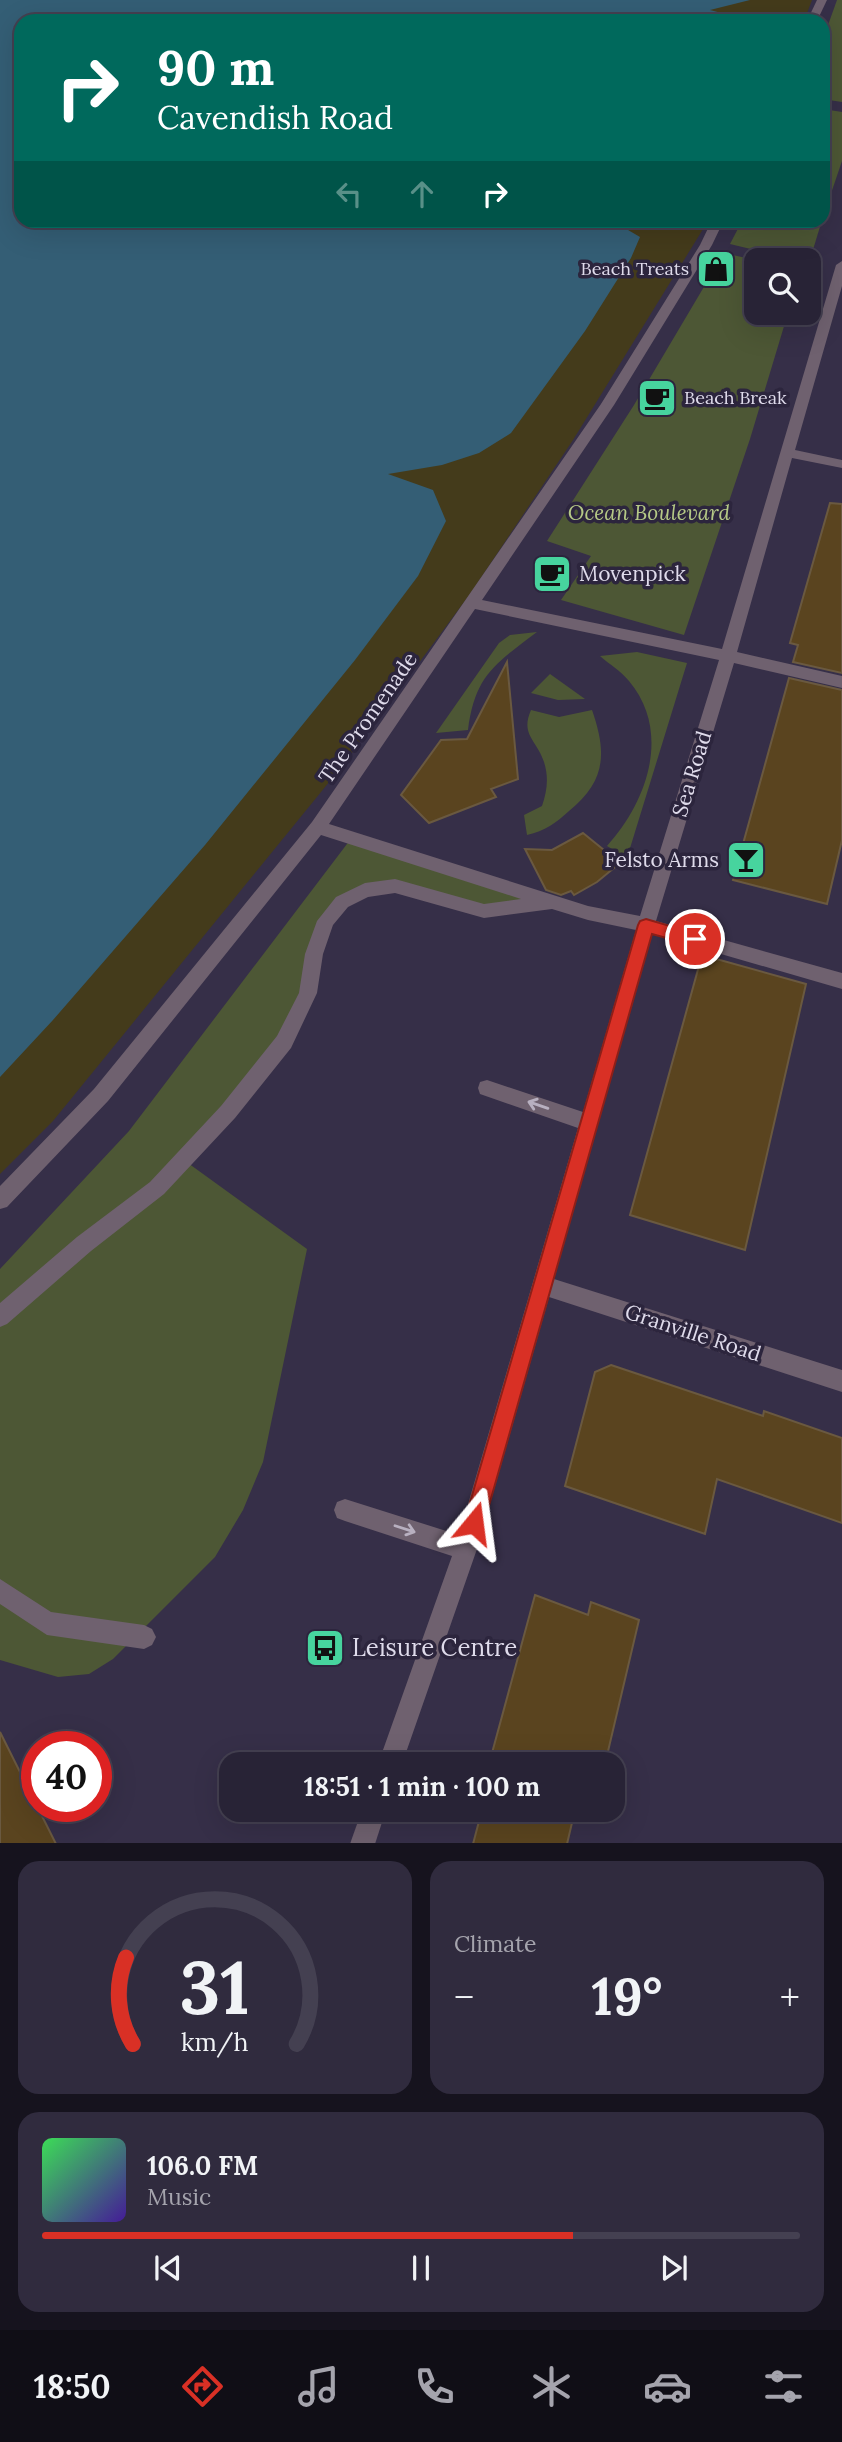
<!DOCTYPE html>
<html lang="en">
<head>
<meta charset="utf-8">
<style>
	body { margin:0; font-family:Lora,serif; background:#302b3e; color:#f1f3f6; height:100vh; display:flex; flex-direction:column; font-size:26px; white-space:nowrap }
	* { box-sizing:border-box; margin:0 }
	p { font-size:23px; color:#a5a4ad }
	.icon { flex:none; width:38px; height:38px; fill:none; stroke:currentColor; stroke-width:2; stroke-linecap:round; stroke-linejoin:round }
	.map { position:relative; height:1843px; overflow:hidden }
	.sheet { display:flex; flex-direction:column; gap:18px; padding:18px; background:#16131e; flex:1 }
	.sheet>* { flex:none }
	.guide { position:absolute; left:14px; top:14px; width:816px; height:214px; border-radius:21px; box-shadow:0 7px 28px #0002,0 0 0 2px #444051; background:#00695c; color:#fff; overflow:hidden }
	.tools { position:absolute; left:744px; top:248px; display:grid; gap:14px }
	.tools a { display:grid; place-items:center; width:77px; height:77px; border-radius:14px; background:#282336; box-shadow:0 7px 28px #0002,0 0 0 2px #444051; font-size:35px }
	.speed { position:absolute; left:21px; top:1731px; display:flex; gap:14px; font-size:35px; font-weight:700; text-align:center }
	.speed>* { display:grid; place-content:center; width:91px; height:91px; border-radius:50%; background:#282336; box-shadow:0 7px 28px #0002,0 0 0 2px #444051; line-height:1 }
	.speed .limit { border:10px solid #d22; background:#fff; color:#111 }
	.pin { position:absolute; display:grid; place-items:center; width:60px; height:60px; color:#fff; margin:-30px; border:4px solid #fff; border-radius:50%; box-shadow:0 2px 7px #0007 }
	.me { position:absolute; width:77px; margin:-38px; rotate:16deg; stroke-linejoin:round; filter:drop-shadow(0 0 5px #0008) }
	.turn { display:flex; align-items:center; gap:24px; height:147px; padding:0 28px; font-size:32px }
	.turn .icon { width:91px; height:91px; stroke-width:2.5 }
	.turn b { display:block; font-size:49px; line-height:60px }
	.lanes { display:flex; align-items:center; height:66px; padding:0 28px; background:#0003; justify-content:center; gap:35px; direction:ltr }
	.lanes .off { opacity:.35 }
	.big { font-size:52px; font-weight:800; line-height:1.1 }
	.sheet .card { flex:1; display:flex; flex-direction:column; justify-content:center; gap:10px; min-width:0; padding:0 24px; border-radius:21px; background:#302b3e }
	.sheet .dial { align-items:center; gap:0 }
	.dial svg { height:182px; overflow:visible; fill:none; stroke:#444051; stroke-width:7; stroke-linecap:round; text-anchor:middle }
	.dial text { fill:#f1f3f6; stroke:none }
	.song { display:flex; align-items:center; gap:21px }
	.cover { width:84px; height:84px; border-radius:10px; background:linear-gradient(135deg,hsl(130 70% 55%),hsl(260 70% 35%)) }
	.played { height:7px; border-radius:4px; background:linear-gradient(90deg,#d93025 70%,#444051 70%) }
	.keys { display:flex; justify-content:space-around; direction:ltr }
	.heat { display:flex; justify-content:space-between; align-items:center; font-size:38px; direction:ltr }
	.sheet .tiles { flex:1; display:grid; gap:18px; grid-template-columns:1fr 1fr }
	.card:last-child { grid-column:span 2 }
	.trip { position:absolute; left:219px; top:1752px; width:406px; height:70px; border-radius:21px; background:#282336; box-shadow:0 7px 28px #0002,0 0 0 2px #444051; font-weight:800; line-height:70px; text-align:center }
	.menu { display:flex; height:112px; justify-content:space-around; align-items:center; background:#100e16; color:#a5a4ad }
	.menu .icon { width:49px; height:49px }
	.menu .selected { color:#d93025 }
	.menu b { font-size:32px; color:#f1f3f6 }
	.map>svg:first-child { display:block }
</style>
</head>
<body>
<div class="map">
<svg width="842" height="1844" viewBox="0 0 842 1844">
	<rect width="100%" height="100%" fill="#362f48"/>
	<g fill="#4d5735">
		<polygon points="837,0 842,0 842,102 822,99 823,39"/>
		<polygon points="823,109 842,112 842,161 822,220"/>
		<polygon points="822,220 809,263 730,244 742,221"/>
		<polygon points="724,253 759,261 756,261 756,313 788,313 750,439 684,635 561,600 591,556 547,541 634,405"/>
		<path d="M537 632C495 664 475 675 468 730L436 733 499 643 510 635Z"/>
		<path d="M637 652 687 663 627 858 607 846C647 802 672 732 629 681 621 671 609 664 600 656Z"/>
		<polygon points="550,674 585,699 558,700 531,693"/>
		<path d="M531 710 559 717 592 710C607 753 606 781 569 811 556 823 545 831 527 835L524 815 542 806C547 791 549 778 544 762 537 740 520 735 531 710Z"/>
		<polygon points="350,840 543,900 485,908 394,883 339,899 305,991 281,1040 181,1158 307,1249 263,1462 243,1510 215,1557 113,1659 89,1674 58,1677 0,1660 0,1269 129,1131"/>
	</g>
	<g fill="#443b1b">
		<polygon points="574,0 812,0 804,21 555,21"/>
		<polygon points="374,221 708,221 573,440 470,594 343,765 53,1121 0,1174 0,633"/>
	</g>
	<polygon fill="#345e75" points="0,0 750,0 710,10 737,17 738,21 21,21 21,220 611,220 640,237 631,258 585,331 511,433 479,453 442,465 388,474 433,490 446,521 418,576 355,660 205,845 53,1020 0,1077"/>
	<g fill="#5a441f" stroke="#6a5940" stroke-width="2">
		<polygon points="830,503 842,504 842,673 793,662 798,645 790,643"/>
		<polygon points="507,662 518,779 491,789 496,797 429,823 401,795 441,740 467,739"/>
		<polygon points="789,678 842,690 842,840 827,904 733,880"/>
		<polygon points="583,833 620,863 597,882 574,895 571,891 561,895 546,890 525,849 552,850"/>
		<polygon points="702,955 806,984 745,1250 630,1215"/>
		<polygon points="611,1365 763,1416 764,1411 842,1438 842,1523 717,1479 705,1534 565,1486 595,1372"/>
		<polygon points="535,1595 588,1615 591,1602 639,1620 605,1764 489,1764"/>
		<polygon points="0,1732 56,1844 0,1844"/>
		<polygon points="482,1810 575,1810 567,1844 473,1844"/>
	</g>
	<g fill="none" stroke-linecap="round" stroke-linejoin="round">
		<g fill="#6f616f" fill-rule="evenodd">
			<polygon points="817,0 827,0 817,21 807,21"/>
			<path d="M712 220H724L712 245 614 405 482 600 722 649 836 265 842 261V286L795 450 842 460V468L792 458 737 652 842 676V688L734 663 656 921 842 973V989L652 934 554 1279 842 1370V1392L549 1297 477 1549 402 1764H378L452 1556 345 1521 337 1518 334 1510 337 1502 345 1499 459 1535 578 1128 480 1094 478 1088 480 1082 487 1080 583 1112 636 930 588 920 552 909 484 918 395 893 368 897 348 907 333 925 323 954 317 993 291 1048 235 1118 164 1194 91 1251 7 1324 0 1327V1303L77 1237 150 1182 221 1106 277 1036 299 993 305 954 317 921 336 897 365 883 395 879 484 904 521 899 321 835 108 1101 7 1207 0 1209V1186L94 1089 312 822 601 404 700 245ZM475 609 719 660 640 916 588 906 329 824Z"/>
			<polygon points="0,1579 51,1612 144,1625 152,1629 156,1637 152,1645 144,1649 47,1635 0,1604"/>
			<polygon points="362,1810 386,1810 375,1844 350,1844"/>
		</g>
	</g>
	<defs><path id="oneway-shaft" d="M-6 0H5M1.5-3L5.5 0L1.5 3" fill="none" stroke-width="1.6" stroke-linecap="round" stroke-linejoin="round" transform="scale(1.75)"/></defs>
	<g stroke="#b8b0c0">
		<use href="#oneway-shaft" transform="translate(538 1105) rotate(-161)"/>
		<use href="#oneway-shaft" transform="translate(405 1529) rotate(18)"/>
	</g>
	<polygon fill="#d93025" stroke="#8d1f18" stroke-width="2" points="646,919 701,935 703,939 701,944 695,946 652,934 484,1523 481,1530 474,1533 467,1530 464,1523 638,925 640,921"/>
	<defs>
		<g id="shop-square" transform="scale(2.0125)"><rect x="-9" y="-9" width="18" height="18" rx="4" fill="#47d49e" stroke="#2c253d"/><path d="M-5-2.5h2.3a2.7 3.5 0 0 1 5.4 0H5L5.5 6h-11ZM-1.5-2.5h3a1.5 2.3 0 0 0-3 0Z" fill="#111"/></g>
		<g id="cafe-square" transform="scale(2.0125)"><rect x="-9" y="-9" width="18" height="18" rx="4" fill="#47d49e" stroke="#2c253d"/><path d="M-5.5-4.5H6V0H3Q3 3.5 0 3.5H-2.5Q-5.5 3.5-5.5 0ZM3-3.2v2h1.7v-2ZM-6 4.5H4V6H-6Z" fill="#111"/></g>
		<g id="bar-square" transform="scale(2.0125)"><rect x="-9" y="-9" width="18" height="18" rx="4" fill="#47d49e" stroke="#2c253d"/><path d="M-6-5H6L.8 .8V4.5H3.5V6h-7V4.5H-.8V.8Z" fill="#111"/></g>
		<g id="bus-square" transform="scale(2.0125)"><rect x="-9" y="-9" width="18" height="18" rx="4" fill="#47d49e" stroke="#2c253d"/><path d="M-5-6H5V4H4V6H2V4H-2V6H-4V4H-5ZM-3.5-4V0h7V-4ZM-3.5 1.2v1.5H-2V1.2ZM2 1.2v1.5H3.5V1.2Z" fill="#111"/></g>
	</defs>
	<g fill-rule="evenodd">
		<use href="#shop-square" x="716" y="269"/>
		<use href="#cafe-square" x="657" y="398"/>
		<use href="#cafe-square" x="552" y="574"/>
		<use href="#bar-square" x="746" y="860"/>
		<use href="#bus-square" x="325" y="1648"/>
	</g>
	<g text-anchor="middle" stroke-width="7" stroke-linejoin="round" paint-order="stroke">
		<g font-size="18" fill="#dfdbeb" stroke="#2c253d" text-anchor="end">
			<text x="689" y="275">Beach Treats</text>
			<text x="684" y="404" text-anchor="start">Beach Break</text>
		</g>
		<g font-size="21" font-style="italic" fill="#b5c986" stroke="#2c253d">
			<text x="649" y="520">Ocean Boulevard</text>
		</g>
		<g font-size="21" fill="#dfdbeb" stroke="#2c253d" text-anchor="start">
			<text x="579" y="581">Movenpick</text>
			<text x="719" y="867" text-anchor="end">Felsto Arms</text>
		</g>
		<g font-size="21" fill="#dfdbeb" stroke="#2c253d">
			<text transform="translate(368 718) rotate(-55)" y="7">The Promenade</text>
			<text transform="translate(692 774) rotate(-73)" y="7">Sea Road</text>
			<text transform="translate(693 1333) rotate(18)" y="7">Granville Road</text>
		</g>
		<g font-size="24" fill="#dfdbeb" stroke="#2c253d" text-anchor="start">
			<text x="352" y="1656">Leisure Centre</text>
		</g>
	</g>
</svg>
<div class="tools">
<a><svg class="icon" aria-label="search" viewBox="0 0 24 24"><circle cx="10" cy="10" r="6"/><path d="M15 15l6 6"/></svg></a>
</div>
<div class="speed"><div class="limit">40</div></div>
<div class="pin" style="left:695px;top:939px;background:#d93025"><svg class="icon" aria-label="arrive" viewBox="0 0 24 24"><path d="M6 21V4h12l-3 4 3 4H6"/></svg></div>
<svg class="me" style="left:474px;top:1523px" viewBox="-20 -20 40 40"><path d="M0-17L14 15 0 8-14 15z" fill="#d93025" stroke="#fff" stroke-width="4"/></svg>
<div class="trip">18:51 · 1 min · 100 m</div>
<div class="guide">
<div class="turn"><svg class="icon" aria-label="right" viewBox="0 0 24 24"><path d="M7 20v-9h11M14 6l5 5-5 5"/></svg><div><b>90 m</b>Cavendish Road</div></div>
<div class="lanes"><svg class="icon off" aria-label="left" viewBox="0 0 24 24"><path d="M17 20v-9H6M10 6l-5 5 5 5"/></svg><svg class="icon off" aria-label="ahead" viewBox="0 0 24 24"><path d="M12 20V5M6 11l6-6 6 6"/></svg><svg class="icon" aria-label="right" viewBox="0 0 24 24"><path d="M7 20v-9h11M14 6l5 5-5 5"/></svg></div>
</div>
</div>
<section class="sheet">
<div class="tiles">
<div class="card dial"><svg viewBox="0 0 100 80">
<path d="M14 69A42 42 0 1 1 86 69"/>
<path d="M14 69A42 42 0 0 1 11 31" stroke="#d93025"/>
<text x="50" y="56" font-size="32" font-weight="700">31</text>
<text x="50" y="72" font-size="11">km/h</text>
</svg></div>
<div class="card"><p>Climate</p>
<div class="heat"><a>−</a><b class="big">19°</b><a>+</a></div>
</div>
<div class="card">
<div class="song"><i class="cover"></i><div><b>106.0 FM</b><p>Music</p></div></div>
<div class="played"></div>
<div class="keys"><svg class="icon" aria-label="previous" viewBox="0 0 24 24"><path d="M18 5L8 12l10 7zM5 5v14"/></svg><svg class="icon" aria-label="pause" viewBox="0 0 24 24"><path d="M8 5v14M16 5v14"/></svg><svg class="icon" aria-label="next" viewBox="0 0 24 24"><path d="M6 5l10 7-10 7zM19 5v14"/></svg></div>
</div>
</div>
</section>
<nav class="menu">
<b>18:50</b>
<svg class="icon selected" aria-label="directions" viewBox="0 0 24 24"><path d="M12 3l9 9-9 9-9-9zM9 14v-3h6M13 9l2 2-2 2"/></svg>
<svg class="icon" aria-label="music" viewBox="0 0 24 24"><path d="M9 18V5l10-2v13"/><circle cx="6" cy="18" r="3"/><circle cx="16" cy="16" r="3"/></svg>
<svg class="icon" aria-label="phone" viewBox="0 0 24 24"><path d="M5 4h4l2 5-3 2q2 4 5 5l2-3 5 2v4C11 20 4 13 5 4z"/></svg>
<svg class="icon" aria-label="climate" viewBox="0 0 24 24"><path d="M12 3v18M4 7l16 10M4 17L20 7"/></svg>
<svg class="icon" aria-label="car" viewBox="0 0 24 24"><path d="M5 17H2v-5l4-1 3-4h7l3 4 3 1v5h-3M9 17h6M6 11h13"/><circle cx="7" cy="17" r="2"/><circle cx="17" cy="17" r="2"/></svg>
<svg class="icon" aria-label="filters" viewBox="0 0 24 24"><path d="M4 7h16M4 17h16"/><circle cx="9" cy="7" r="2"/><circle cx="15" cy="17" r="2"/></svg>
</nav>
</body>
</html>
